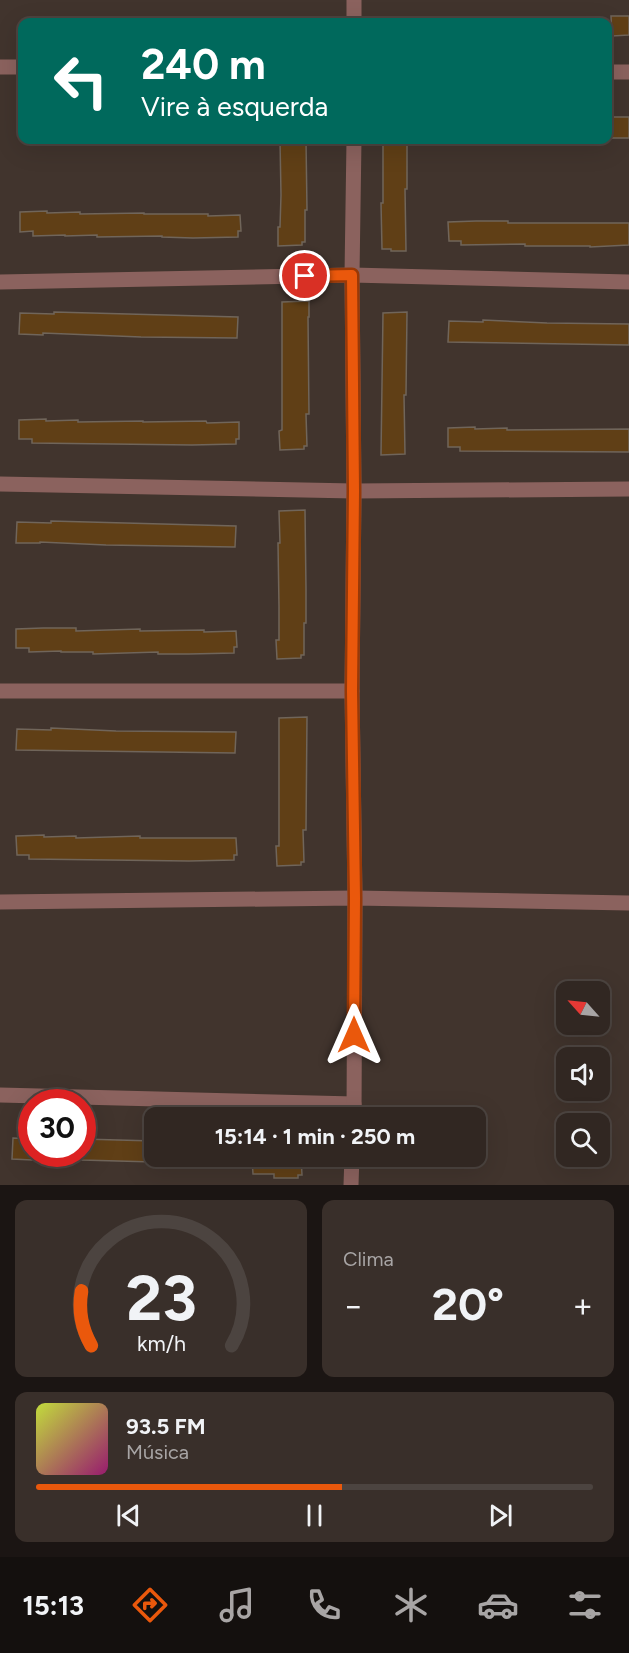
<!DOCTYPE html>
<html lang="pt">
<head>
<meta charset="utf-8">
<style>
	body { margin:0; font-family:Figtree,sans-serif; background:#392f2a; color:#f1f3f6; height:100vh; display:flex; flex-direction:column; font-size:22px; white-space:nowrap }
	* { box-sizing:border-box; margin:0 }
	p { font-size:20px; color:#a8a5a5 }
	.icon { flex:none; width:33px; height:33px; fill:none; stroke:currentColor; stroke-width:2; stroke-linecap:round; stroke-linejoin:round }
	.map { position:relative; height:1185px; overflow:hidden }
	.drawer { display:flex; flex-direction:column; gap:15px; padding:15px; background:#1b1513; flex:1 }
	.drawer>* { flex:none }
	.top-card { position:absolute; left:18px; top:18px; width:594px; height:126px; border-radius:12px; box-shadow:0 6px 24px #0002,0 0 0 2px #4c4440; background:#00695c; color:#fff; overflow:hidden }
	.needle { width:39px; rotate:297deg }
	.buttons { position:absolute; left:556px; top:981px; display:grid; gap:12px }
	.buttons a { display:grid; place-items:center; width:54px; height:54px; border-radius:12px; background:#312722; box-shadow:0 6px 24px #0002,0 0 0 2px #4c4440; font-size:30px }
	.speed { position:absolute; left:18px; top:1089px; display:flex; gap:12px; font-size:30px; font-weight:700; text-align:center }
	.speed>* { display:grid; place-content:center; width:78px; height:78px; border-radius:50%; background:#312722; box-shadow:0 6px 24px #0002,0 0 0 2px #4c4440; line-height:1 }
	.speed .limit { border:9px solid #d22; background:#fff; color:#111 }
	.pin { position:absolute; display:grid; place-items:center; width:51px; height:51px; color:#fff; margin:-26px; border:3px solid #fff; border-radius:50%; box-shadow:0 2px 6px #0007 }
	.me { position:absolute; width:66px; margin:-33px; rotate:0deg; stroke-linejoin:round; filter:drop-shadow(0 0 4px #0008) }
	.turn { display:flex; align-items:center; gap:21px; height:126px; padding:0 24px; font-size:27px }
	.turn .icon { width:78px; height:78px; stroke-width:2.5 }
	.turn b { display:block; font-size:42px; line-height:51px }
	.big { font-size:45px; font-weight:700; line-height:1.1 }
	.drawer .widget { flex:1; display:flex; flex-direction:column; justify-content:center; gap:9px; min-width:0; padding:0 21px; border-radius:12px; background:#392f2a }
	.drawer .dial { align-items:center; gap:0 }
	.dial svg { height:156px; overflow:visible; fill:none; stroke:#4c4440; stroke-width:7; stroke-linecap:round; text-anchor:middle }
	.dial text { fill:#f1f3f6; stroke:none }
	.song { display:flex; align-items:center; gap:18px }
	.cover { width:72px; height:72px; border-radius:9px; background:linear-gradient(135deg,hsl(70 70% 55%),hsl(320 70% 35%)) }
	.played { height:6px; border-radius:3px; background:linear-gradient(90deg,#ea580c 55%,#4c4440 55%) }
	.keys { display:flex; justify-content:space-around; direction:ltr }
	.heat { display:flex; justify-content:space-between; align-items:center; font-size:33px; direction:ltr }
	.drawer .tiles { flex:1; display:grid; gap:15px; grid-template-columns:1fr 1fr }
	.widget:last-child { grid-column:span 2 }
	.trip { position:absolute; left:144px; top:1107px; width:342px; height:60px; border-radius:12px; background:#312722; box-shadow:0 6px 24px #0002,0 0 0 2px #4c4440; font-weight:700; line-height:60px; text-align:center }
	.menu { display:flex; height:96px; justify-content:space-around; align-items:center; background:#14100e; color:#a8a5a5 }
	.menu .icon { width:42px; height:42px }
	.menu .selected { color:#ea580c }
	.menu b { font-size:27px; color:#f1f3f6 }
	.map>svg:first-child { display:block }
</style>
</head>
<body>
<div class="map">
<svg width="629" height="1185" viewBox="0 0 629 1185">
	<rect width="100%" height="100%" fill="#41342d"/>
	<g fill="#603f16" stroke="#70655a" stroke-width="1.5">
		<polygon points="611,16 629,16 629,35 612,36"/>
		<polygon points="612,117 629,117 629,138 611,138"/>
		<polygon points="280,140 306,140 307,210 305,210 305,242 302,242 302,245 278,246 278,227 280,227 281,195"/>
		<polygon points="383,140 407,140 407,189 405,189 406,251 391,251 391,249 382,249 381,203 383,203"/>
		<polygon points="47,211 47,213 80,212 80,214 144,213 144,214 208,214 208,216 240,215 241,231 238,231 238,237 193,238 162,237 162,236 97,237 97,235 65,236 65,235 33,236 33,231 20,232 20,212"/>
		<polygon points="476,221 508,221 508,223 629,223 629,245 590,247 590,246 525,246 525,244 461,245 461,241 449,241 448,222"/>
		<polygon points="309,301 309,317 308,317 309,414 306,414 307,446 304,446 304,449 280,450 279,431 282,430 282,302"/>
		<polygon points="54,312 238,317 237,338 141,337 43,333 43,335 19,334 20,313 54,314"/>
		<polygon points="407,312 406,395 404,395 405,454 381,455 383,313"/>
		<polygon points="483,320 547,323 629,324 629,345 448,342 449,321 483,322"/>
		<polygon points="46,419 46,421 78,420 78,422 143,421 143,422 206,421 207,423 239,422 239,439 236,439 236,444 192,445 32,443 32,439 19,439 19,420"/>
		<polygon points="475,427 475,429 507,428 507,430 629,429 629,452 460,451 460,447 448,447 448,428"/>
		<polygon points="305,510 306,589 306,623 304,623 304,655 301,655 301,658 277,659 276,640 279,640 279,607 278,543 280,543 279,511"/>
		<polygon points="51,521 236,526 235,547 106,545 40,542 40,543 16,543 17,522 51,523"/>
		<polygon points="43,628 76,628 76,631 140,629 140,631 204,630 204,632 236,631 237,647 234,647 234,653 189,654 158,654 158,652 93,654 93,652 61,652 61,651 29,652 29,648 16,648 16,629"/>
		<polygon points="307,717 306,830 303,830 304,862 301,862 301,865 277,866 276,846 279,846 279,718"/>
		<polygon points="51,728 116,731 236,732 235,753 16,750 17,729 51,730"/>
		<polygon points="44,835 44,837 76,836 76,838 140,836 140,838 236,838 237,855 234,855 234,860 189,861 29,859 29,855 17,855 16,836"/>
		<polygon points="13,1138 32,1139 32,1160 12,1159"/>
		<polygon points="82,1139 154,1141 154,1162 82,1160"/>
		<polygon points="301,1158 302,1175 298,1175 298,1178 274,1178 274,1174 253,1174 252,1159"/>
	</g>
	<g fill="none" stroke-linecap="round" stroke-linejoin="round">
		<g stroke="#8b625e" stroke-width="15">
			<polyline points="354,0 354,22"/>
			<polyline points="0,67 22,67"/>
			<polyline points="608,72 629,72"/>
			<polyline points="0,282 352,275 629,282"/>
			<polyline points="0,484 354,491 629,489"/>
			<polyline points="0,691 352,691"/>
			<polyline points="0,902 355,898 629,903"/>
			<polyline points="0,1095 354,1104"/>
			<polyline points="354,1118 355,898 352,691 354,491 352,275 354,140"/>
			<polyline points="351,1185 352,1156"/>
		</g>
	</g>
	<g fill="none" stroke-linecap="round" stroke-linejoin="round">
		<g stroke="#983908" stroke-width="15">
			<polyline id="route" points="305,276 352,275 354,491 352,691 355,898 354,1035"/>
		</g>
		<use href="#route" stroke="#ea580c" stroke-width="10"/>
	</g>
</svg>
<div class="buttons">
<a><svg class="needle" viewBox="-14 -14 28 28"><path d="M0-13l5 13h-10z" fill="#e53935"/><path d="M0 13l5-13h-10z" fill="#a8a5a5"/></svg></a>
<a><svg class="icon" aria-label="sound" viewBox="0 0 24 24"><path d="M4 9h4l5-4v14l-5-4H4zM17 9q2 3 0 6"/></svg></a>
<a><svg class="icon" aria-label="search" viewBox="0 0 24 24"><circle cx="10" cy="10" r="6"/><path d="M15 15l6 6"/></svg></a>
</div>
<div class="speed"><div class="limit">30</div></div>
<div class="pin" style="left:305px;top:276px;background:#d93025"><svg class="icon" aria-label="arrive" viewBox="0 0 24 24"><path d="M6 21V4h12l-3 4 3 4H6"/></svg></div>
<svg class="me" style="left:354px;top:1035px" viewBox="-20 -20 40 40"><path d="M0-17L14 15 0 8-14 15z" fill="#ea580c" stroke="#fff" stroke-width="4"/></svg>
<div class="trip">15:14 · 1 min · 250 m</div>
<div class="top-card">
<div class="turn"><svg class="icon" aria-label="left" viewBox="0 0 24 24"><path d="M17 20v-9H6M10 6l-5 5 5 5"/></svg><div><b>240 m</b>Vire à esquerda</div></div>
</div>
</div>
<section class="drawer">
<div class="tiles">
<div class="widget dial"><svg viewBox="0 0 100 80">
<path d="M14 69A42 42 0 1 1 86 69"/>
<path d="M14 69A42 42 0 0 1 9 41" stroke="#ea580c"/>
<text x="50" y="56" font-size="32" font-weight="700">23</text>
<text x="50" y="72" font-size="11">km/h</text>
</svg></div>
<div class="widget"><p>Clima</p>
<div class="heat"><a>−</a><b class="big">20°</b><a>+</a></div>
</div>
<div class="widget">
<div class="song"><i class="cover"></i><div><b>93.5 FM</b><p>Música</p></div></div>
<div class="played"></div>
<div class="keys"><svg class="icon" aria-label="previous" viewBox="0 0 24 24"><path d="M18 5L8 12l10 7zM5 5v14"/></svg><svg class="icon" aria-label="pause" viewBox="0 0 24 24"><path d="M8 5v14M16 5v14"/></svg><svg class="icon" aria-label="next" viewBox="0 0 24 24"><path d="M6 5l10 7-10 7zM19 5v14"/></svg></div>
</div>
</div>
</section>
<nav class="menu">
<b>15:13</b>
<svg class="icon selected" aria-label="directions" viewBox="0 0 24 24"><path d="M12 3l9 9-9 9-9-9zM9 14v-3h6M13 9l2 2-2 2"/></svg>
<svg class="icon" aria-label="music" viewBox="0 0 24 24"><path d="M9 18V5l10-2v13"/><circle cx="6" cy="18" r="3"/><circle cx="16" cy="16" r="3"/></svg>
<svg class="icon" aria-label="phone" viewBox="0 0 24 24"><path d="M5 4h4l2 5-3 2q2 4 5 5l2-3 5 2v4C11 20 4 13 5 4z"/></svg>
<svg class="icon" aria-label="climate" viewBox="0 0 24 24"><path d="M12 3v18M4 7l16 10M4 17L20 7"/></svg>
<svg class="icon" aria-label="car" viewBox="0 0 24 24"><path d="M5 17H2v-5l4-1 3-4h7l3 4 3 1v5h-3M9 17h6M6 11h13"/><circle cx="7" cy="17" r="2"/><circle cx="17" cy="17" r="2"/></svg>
<svg class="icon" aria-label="filters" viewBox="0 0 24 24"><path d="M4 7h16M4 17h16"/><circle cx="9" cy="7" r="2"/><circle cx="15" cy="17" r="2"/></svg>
</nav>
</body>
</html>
